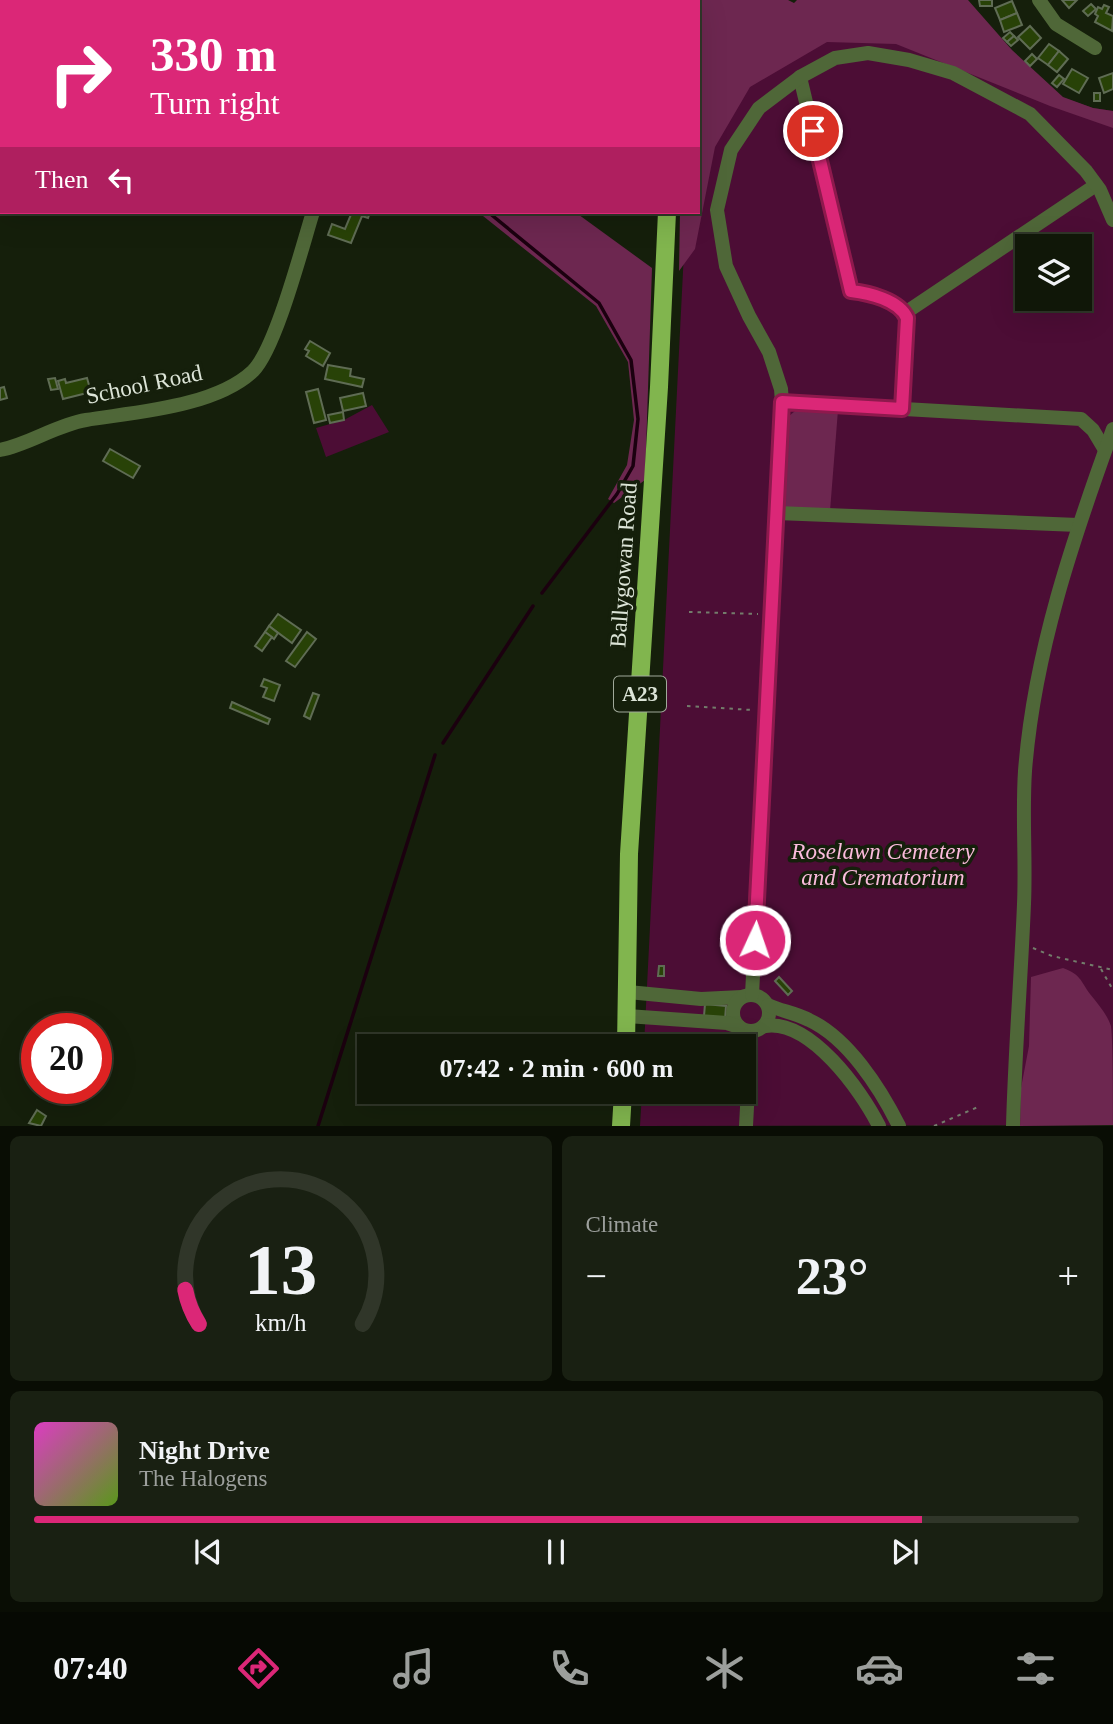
<!DOCTYPE html>
<html lang="en">
<head>
<meta charset="utf-8">
<style>
	body { margin:0; font-family:Georgia,serif; background:#192012; color:#f1f3f6; height:100vh; display:flex; flex-direction:column; font-size:26px; white-space:nowrap }
	* { box-sizing:border-box; margin:0 }
	p { font-size:23px; color:#9c9f9c }
	.icon { flex:none; width:38px; height:38px; fill:none; stroke:currentColor; stroke-width:2; stroke-linecap:round; stroke-linejoin:round }
	.map { position:relative; height:1126px; overflow:hidden }
	.panel { display:flex; flex-direction:column; gap:10px; padding:10px; background:#090d04; flex:1 }
	.panel>* { flex:none }
	.top-card { position:absolute; left:0px; top:0px; width:700px; height:214px; box-shadow:0 7px 28px #0002,0 0 0 2px #303629; background:#db2777; color:#fff; overflow:hidden }
	.fabs { position:absolute; left:1015px; top:234px; display:grid; gap:14px }
	.fabs a { display:grid; place-items:center; width:77px; height:77px; border-radius:0px; background:#101708; box-shadow:0 7px 28px #0002,0 0 0 2px #303629; font-size:35px }
	.speed { position:absolute; left:21px; top:1013px; display:flex; gap:14px; font-size:35px; font-weight:700; text-align:center }
	.speed>* { display:grid; place-content:center; width:91px; height:91px; border-radius:50%; background:#101708; box-shadow:0 7px 28px #0002,0 0 0 2px #303629; line-height:1 }
	.speed .limit { border:10px solid #d22; background:#fff; color:#111 }
	.pin { position:absolute; display:grid; place-items:center; width:60px; height:60px; color:#fff; margin:-30px; border:4px solid #fff; border-radius:50%; box-shadow:0 2px 7px #0007 }
	.me { position:absolute; width:77px; margin:-38px; rotate:3deg; stroke-linejoin:round; filter:drop-shadow(0 0 5px #0008) }
	.turn { display:flex; align-items:center; gap:24px; height:147px; padding:0 35px; font-size:32px }
	.turn .icon { width:91px; height:91px; stroke-width:2.5 }
	.turn b { display:block; font-size:49px; line-height:60px }
	.then { display:flex; align-items:center; height:66px; padding:0 35px; background:#0003; gap:14px; font-size:26px }
	.big { font-size:52px; font-weight:700; line-height:1.1 }
	.panel .widget { flex:1; display:flex; flex-direction:column; justify-content:center; gap:10px; min-width:0; padding:0 24px; border-radius:10px; background:#192012 }
	.panel .dial { align-items:center; gap:0 }
	.dial svg { height:182px; overflow:visible; fill:none; stroke:#303629; stroke-width:7; stroke-linecap:round; text-anchor:middle }
	.dial text { fill:#f1f3f6; stroke:none }
	.song { display:flex; align-items:center; gap:21px }
	.cover { width:84px; height:84px; border-radius:10px; background:linear-gradient(135deg,hsl(310 70% 55%),hsl(90 70% 35%)) }
	.played { height:7px; border-radius:4px; background:linear-gradient(90deg,#db2777 85%,#303629 85%) }
	.keys { display:flex; justify-content:space-around; direction:ltr }
	.heat { display:flex; justify-content:space-between; align-items:center; font-size:38px; direction:ltr }
	.panel .tiles { flex:1; display:grid; gap:10px; grid-template-columns:1fr 1fr }
	.widget:last-child { grid-column:span 2 }
	.trip { position:absolute; left:357px; top:1034px; width:399px; height:70px; border-radius:0px; background:#101708; box-shadow:0 7px 28px #0002,0 0 0 2px #303629; font-weight:700; line-height:70px; text-align:center }
	.menu { display:flex; height:112px; justify-content:space-around; align-items:center; background:#060903; color:#9c9f9c }
	.menu .icon { width:49px; height:49px }
	.menu .selected { color:#db2777 }
	.menu b { font-size:32px; color:#f1f3f6 }
	.map>svg:first-child { display:block }
</style>
</head>
<body>
<div class="map">
<svg width="1113" height="1126" viewBox="0 0 1113 1126">
	<rect width="100%" height="100%" fill="#151f0b"/>
	<g fill="#4c0d35" fill-rule="evenodd">
		<path d="M781 0 1093 108 1113 111V1125L640 1126 642 1092H744V1046H644L686 212H698V2ZM1027 247H1080V299H1027Z"/>
		<polygon points="372,405 389,432 326,457 316,428 344,420"/>
	</g>
	<g fill="#6d2750">
		<polygon points="690,0 788,0 794,3 797,0 968,0 1012,50 1063,97 1093,108 1113,111 1113,128 1050,106 896,44 827,42 750,87 715,147 695,249 679,271 680,212 698,212 698,2"/>
		<polygon points="478,212 575,212 652,268 645,480 614,503 608,499 627,465 634,420 628,362 596,306"/>
		<polygon points="800,407 838,410 830,511 783,508 789,416"/>
		<path d="M1063 968C1081 975 1080 980 1090 994 1098 1004 1107 1014 1111 1026 1113 1041 1113 1105 1113 1125L1020 1126 1021 1088 1029 1046 1031 977Z"/>
	</g>
	<g fill="none" stroke-linecap="round" stroke-linejoin="round">
		<g stroke="#1b000f" stroke-width="3.5">
			<polyline points="329,2 329,0"/>
			<polyline points="488,212 599,303 631,360 638,419 633,466 617,494 542,593"/>
			<polyline points="443,743 533,606"/>
			<polyline points="318,1126 435,755"/>
		</g>
	</g>
	<g fill="#284207" stroke="#5f6c54" stroke-width="2">
		<rect x="589" y="0" width="27" height="2"/>
		<polygon points="979,0 992,0 992,6 980,6"/>
		<polygon points="1062,0 1077,0 1069,8"/>
		<polygon points="1012,1 1017,13 1000,20 995,8"/>
		<polygon points="1091,4 1096,9 1088,16 1083,11"/>
		<polygon points="1104,5 1109,7 1106,13 1113,16 1112,31 1095,22 1098,16 1095,14 1098,7 1102,9"/>
		<polygon points="1017,13 1022,25 1004,32 1000,20"/>
		<polygon points="1030,26 1041,38 1030,49 1018,37"/>
		<polygon points="1010,32 1014,36 1007,42 1003,38"/>
		<polygon points="1014,36 1018,40 1011,46 1007,42"/>
		<polygon points="1049,44 1059,51 1048,65 1038,58"/>
		<polygon points="1059,51 1068,59 1057,72 1048,65"/>
		<polygon points="1032,54 1037,59 1030,66 1025,61"/>
		<polygon points="1072,69 1088,78 1079,93 1063,84"/>
		<polygon points="1113,73 1113,89 1104,93 1099,78"/>
		<polygon points="1059,75 1064,79 1057,87 1052,83"/>
		<rect x="1094" y="93" width="6" height="8"/>
		<polygon points="352,212 370,212 368,218 362,216 351,243 328,235 332,224 345,229"/>
		<polygon points="310,341 330,353 323,366 306,356 309,351 305,349"/>
		<polygon points="328,365 351,369 350,376 364,379 362,387 325,379"/>
		<polygon points="55,378 58,389 51,390 48,379"/>
		<polygon points="87,378 91,392 63,399 58,381 65,379 66,383"/>
		<polygon points="4,387 7,398 0,400 0,388"/>
		<polygon points="318,389 326,420 314,423 306,392"/>
		<polygon points="363,393 366,406 343,411 340,398"/>
		<polygon points="343,412 344,420 330,423 328,415"/>
		<polygon points="110,449 140,466 133,478 103,461"/>
		<polygon points="278,614 301,630 292,643 269,626"/>
		<polygon points="269,626 278,633 274,639 265,632"/>
		<polygon points="265,632 272,637 262,651 255,646"/>
		<polygon points="307,632 316,639 295,667 286,661"/>
		<polygon points="264,679 280,685 274,701 263,697 267,688 261,686"/>
		<polygon points="313,693 319,695 310,719 304,716"/>
		<polygon points="232,702 270,719 268,724 230,708"/>
		<polygon points="659,966 664,966 664,976 658,976"/>
		<polygon points="779,977 792,991 788,995 775,981"/>
		<polygon points="705,1004 726,1006 725,1020 704,1016"/>
		<polygon points="654,1034 665,1036 666,1046 660,1046 660,1042 653,1041"/>
		<polygon points="37,1110 46,1116 41,1126 29,1123"/>
	</g>
	<g fill="none" stroke-linecap="round" stroke-linejoin="round">
		<g stroke="#737c6b" stroke-width="2" stroke-dasharray="3.5 5" stroke-linecap="butt">
			<polyline points="118,2 119,0"/>
			<polyline points="0,159 2,159"/>
			<polyline points="689,612 758,614"/>
			<polyline points="687,706 752,710"/>
			<polyline points="1033,948 1052,956 1113,970"/>
			<polyline points="1101,969 1113,990"/>
			<polyline points="934,1126 978,1107"/>
		</g>
		<g stroke="#4f6738" stroke-width="14">
			<polyline points="1039,0 1056,24 1095,48"/>
			<path d="M800 77 851 291C868 293 899 300 907 318L902 409"/>
			<polyline points="905,313 1096,185"/>
			<polyline points="782,402 1081,419 1093,430 1105,450"/>
			<path d="M0 450C30 444 56 425 86 420 135 412 215 407 253 371 276 348 302 247 313 212"/>
			<polyline points="777,513 1078,525"/>
			<polyline points="628,992 701,999 742,997"/>
			<circle cx="751" cy="1013" r="18"/>
			<polyline points="752,995 782,402 781,389 769,352 749,316 726,266 717,210 731,150 759,108 800,77 835,58 868,53 909,60 953,73 1030,114 1086,171 1100,190 1113,220"/>
			<path d="M768 1005C781 1011 796 1013 809 1020 848 1038 880 1088 899 1126"/>
			<polyline points="627,1016 727,1023 739,1027"/>
			<path d="M765 1026C810 1019 861 1090 879 1126"/>
			<polyline points="746,1126 751,1031"/>
			<path d="M1013 1126C1015 1051 1021 978 1024 904 1026 860 1022 815 1025 771 1034 653 1073 539 1113 429"/>
		</g>
		<g stroke="#81b54e" stroke-width="18">
			<polyline points="678,2 678,0"/>
			<polyline points="626,1046 629,854 659,387 667,212"/>
			<polyline points="621,1126 623,1092"/>
		</g>
	</g>
	<g fill="none" stroke-linecap="round" stroke-linejoin="round">
		<g stroke="#8e194d" stroke-width="18">
			<path id="route" d="M755 940 782 402 902 409 907 318C899 300 869 293 851 291L813 131"/>
		</g>
		<use href="#route" stroke="#db2777" stroke-width="12"/>
	</g>
	<g text-anchor="middle" stroke-width="7" stroke-linejoin="round" paint-order="stroke">
		<rect fill="#151f0b" stroke="#a0a99a" stroke-width="2" x="614" y="676.5" width="52" height="35" rx="5"/>
		<g font-size="21" font-weight="bold" fill="#dce4d7">
			<text x="640" y="701">A23</text>
		</g>
		<g font-size="23" fill="#dce4d7" stroke="#151f0b">
			<text transform="translate(144 384) rotate(-12)" y="8">School Road</text>
			<text transform="translate(623 565) rotate(-86)" y="8">Ballygowan Road</text>
		</g>
		<g font-size="23" font-style="italic" fill="#fbbbdc" stroke="#151f0b">
			<text x="883" y="859">Roselawn Cemetery<tspan x="883" dy="26">and Crematorium</tspan></text>
		</g>
	</g>
</svg>
<div class="fabs">
<a><svg class="icon" aria-label="layers" viewBox="0 0 24 24"><path d="M12 4l9 5-9 5-9-5zM3 14l9 5 9-5"/></svg></a>
</div>
<div class="speed"><div class="limit">20</div></div>
<div class="pin" style="left:813px;top:131px;background:#d93025"><svg class="icon" aria-label="arrive" viewBox="0 0 24 24"><path d="M6 21V4h12l-3 4 3 4H6"/></svg></div>
<svg class="me" style="left:755px;top:940px" viewBox="-20 -20 40 40"><circle r="17" fill="#db2777" stroke="#fff" stroke-width="3"/><path d="M0-11L8 9 0 5-8 9z" fill="#fff"/></svg>
<div class="trip">07:42 · 2 min · 600 m</div>
<div class="top-card">
<div class="turn"><svg class="icon" aria-label="right" viewBox="0 0 24 24"><path d="M7 20v-9h11M14 6l5 5-5 5"/></svg><div><b>330 m</b>Turn right</div></div>
<div class="then">Then<svg class="icon" aria-label="left" viewBox="0 0 24 24"><path d="M17 20v-9H6M10 6l-5 5 5 5"/></svg></div>
</div>
</div>
<section class="panel">
<div class="tiles">
<div class="widget dial"><svg viewBox="0 0 100 80">
<path d="M14 69A42 42 0 1 1 86 69"/>
<path d="M14 69A42 42 0 0 1 8 54" stroke="#db2777"/>
<text x="50" y="56" font-size="32" font-weight="700">13</text>
<text x="50" y="72" font-size="11">km/h</text>
</svg></div>
<div class="widget"><p>Climate</p>
<div class="heat"><a>−</a><b class="big">23°</b><a>+</a></div>
</div>
<div class="widget">
<div class="song"><i class="cover"></i><div><b>Night Drive</b><p>The Halogens</p></div></div>
<div class="played"></div>
<div class="keys"><svg class="icon" aria-label="previous" viewBox="0 0 24 24"><path d="M18 5L8 12l10 7zM5 5v14"/></svg><svg class="icon" aria-label="pause" viewBox="0 0 24 24"><path d="M8 5v14M16 5v14"/></svg><svg class="icon" aria-label="next" viewBox="0 0 24 24"><path d="M6 5l10 7-10 7zM19 5v14"/></svg></div>
</div>
</div>
</section>
<nav class="menu">
<b>07:40</b>
<svg class="icon selected" aria-label="directions" viewBox="0 0 24 24"><path d="M12 3l9 9-9 9-9-9zM9 14v-3h6M13 9l2 2-2 2"/></svg>
<svg class="icon" aria-label="music" viewBox="0 0 24 24"><path d="M9 18V5l10-2v13"/><circle cx="6" cy="18" r="3"/><circle cx="16" cy="16" r="3"/></svg>
<svg class="icon" aria-label="phone" viewBox="0 0 24 24"><path d="M5 4h4l2 5-3 2q2 4 5 5l2-3 5 2v4C11 20 4 13 5 4z"/></svg>
<svg class="icon" aria-label="climate" viewBox="0 0 24 24"><path d="M12 3v18M4 7l16 10M4 17L20 7"/></svg>
<svg class="icon" aria-label="car" viewBox="0 0 24 24"><path d="M5 17H2v-5l4-1 3-4h7l3 4 3 1v5h-3M9 17h6M6 11h13"/><circle cx="7" cy="17" r="2"/><circle cx="17" cy="17" r="2"/></svg>
<svg class="icon" aria-label="filters" viewBox="0 0 24 24"><path d="M4 7h16M4 17h16"/><circle cx="9" cy="7" r="2"/><circle cx="15" cy="17" r="2"/></svg>
</nav>
</body>
</html>
